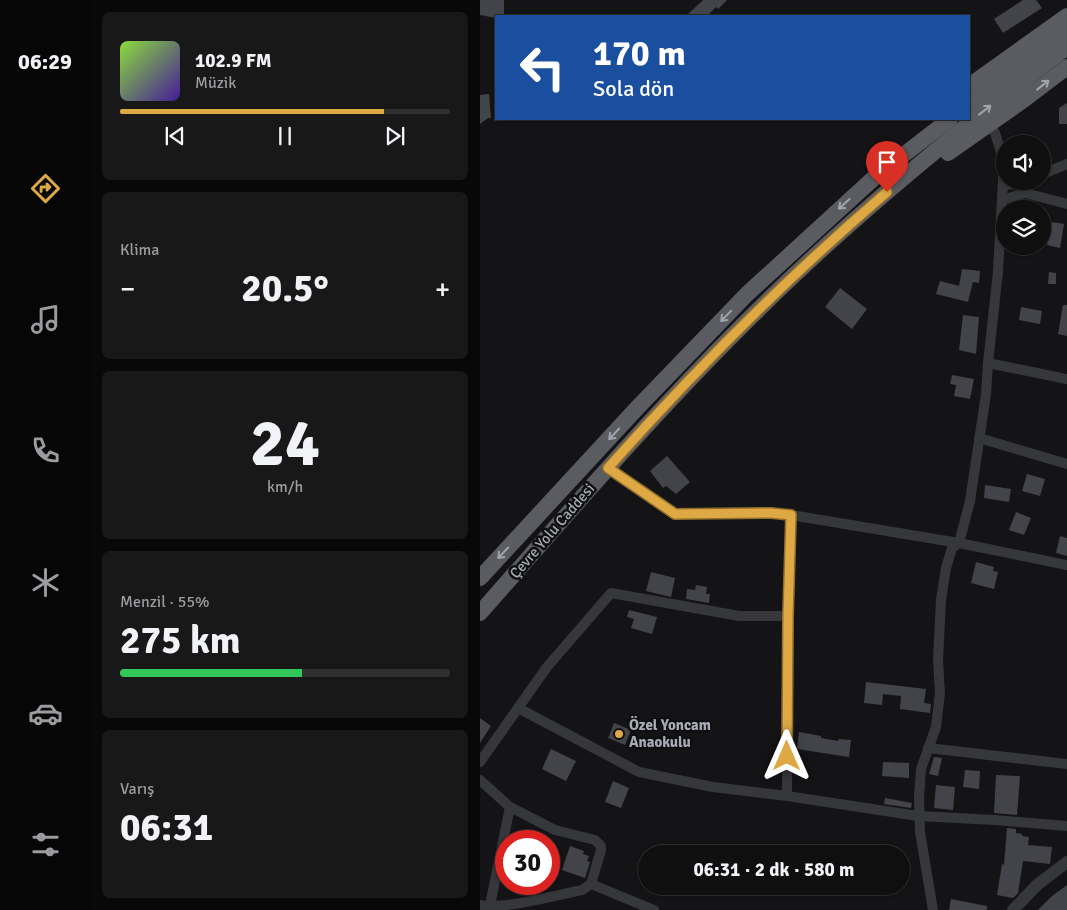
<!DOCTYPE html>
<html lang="tr">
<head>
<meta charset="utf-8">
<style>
	body { margin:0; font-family:Signika,sans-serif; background:#181819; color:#f1f3f6; height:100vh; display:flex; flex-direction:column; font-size:19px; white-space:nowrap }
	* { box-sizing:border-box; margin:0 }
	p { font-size:16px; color:#9b9c9f }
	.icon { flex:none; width:28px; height:28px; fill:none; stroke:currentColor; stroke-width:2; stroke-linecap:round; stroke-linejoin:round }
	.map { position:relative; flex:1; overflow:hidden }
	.sheet { display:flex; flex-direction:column; gap:12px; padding:12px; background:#080809; width:390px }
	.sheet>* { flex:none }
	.banner { position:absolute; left:15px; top:15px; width:475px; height:105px; border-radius:0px; box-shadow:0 1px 4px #0004,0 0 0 1px #2f2f30; background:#1a4fa0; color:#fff; overflow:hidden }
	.fabs { position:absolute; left:516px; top:135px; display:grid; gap:10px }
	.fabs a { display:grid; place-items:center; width:55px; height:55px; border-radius:50%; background:#0f0f10; box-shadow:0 1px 4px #0004,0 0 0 1px #2f2f30; font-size:25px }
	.speed { position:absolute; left:15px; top:830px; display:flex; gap:10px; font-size:25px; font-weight:700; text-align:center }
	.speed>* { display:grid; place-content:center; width:65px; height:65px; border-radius:50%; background:#0f0f10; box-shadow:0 1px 4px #0004,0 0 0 1px #2f2f30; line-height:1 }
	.speed .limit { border:8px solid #d22; background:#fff; color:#111 }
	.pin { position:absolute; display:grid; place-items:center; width:42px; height:42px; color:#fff; margin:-51px -21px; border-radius:50% 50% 50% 0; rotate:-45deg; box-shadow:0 0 5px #0007 }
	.pin .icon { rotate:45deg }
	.me { position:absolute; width:55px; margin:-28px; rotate:0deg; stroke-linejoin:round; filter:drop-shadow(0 0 4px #0008) }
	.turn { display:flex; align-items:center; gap:18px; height:105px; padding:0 15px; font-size:22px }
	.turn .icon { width:65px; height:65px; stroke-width:2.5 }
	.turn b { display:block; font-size:35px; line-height:42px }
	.big { font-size:38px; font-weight:700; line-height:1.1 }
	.sheet .card { flex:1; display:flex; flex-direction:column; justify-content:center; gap:8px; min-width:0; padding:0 18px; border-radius:8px; background:#181819 }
	.sheet .dial { align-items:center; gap:0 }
	.dial b { font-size:65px; line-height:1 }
	.song { display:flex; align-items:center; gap:15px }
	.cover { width:60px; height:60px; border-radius:8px; background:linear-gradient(135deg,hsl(90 70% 55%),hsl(260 70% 35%)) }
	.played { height:5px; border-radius:2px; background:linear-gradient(90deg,#dea944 80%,#2f2f30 80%) }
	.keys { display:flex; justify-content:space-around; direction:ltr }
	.heat { display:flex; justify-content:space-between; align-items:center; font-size:28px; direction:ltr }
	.charge { height:8px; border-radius:4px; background:linear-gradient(90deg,#34c759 55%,#2f2f30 0) }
	.trip { position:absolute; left:158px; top:845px; width:272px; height:50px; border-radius:25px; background:#0f0f10; box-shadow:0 1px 4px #0004,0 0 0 1px #2f2f30; font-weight:700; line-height:50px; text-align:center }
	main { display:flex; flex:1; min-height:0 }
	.dock { display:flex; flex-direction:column; width:90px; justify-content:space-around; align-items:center; background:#060606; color:#9b9c9f }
	.dock .icon { width:35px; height:35px }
	.dock .current { color:#dea944 }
	.dock b { font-size:22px; color:#f1f3f6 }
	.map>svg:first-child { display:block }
</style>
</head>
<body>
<main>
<nav class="dock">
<b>06:29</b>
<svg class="icon current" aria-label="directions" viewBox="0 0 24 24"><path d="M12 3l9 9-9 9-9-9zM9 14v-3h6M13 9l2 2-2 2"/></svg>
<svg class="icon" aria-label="music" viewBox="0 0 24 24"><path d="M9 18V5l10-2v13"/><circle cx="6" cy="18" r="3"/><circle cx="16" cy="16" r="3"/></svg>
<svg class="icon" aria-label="phone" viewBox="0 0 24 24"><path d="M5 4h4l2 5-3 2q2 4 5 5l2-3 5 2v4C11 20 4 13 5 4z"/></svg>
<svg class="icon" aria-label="climate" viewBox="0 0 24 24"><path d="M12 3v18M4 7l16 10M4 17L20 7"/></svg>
<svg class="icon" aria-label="car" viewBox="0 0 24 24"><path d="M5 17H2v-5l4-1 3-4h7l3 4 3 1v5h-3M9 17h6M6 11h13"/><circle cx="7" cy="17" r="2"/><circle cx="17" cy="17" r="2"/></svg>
<svg class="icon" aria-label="filters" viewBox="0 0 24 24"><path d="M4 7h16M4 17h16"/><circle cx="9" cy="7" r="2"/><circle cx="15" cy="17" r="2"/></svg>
</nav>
<section class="sheet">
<div class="card">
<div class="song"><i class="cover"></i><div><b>102.9 FM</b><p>Müzik</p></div></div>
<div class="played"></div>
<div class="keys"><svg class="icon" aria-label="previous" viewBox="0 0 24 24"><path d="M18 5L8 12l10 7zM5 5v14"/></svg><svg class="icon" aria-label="pause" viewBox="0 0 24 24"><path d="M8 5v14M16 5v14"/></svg><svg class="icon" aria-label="next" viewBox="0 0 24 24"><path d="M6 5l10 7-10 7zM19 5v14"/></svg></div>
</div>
<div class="card"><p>Klima</p>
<div class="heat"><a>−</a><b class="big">20.5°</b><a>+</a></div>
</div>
<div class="card dial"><b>24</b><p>km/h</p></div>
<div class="card"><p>Menzil · 55%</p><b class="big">275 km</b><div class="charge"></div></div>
<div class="card"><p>Varış</p><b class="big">06:31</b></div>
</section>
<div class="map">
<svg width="587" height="910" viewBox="0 0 587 910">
	<rect width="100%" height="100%" fill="#141416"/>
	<g fill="#434449">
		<polygon points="0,0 24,0 24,16 16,16 16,18 0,15"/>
		<polygon points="223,0 247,0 238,9 236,7 227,16 206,16"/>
		<polygon points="543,0 556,0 562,8 523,33 514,19"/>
		<polygon points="9,94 11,118 8,118 0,124 0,95"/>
		<polygon points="587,103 587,124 579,124 579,108"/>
		<polygon points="572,222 584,224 580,248 567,245"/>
		<polygon points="482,269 500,271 499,283 493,282 488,302 456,294 460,281 479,286"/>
		<polygon points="569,272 576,273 576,284 568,284"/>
		<polygon points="360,288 387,309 372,329 345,307"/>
		<polygon points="583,305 587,305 587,336 578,334"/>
		<polygon points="541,307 562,311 560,324 539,320"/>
		<polygon points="483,315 499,317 496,354 479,350"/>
		<polygon points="472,375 494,379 490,399 474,396 476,385 470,384"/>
		<polygon points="187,456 210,482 196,494 186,486 183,488 170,471"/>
		<polygon points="547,474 565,479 560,496 542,491"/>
		<polygon points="505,485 531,489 529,502 504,498"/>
		<polygon points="536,512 551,518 544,535 529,530"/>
		<polygon points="580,536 587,538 587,556 576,553"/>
		<polygon points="496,562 514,567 513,571 518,572 514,589 491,583"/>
		<polygon points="171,572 195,578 191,597 166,591"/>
		<polygon points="216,585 227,587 226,594 230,594 229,603 206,599 207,589 215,590"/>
		<polygon points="149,610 177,617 172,634 151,628 154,619 147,617"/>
		<polygon points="386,682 446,689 444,703 451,704 450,713 420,709 421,696 403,694 402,705 384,703"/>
		<polygon points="0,718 11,726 0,743"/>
		<polygon points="134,723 151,730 145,745 128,738"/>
		<polygon points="319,732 341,736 341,738 358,741 359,739 371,740 369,757 317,749"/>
		<polygon points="71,749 96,761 86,781 62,769"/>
		<polygon points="454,757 462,758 458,776 449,774"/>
		<polygon points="403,762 429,763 429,778 402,776"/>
		<polygon points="485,770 500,771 499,789 483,787"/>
		<polygon points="516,775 540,776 537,815 514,813"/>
		<polygon points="133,781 149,788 141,808 125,802"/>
		<polygon points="456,785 475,787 473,810 454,808"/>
		<polygon points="405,798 432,803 431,808 404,804"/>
		<polygon points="527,828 536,829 536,833 542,834 542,836 549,837 548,845 572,847 570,864 543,861 538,893 533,898 517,895 522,864 524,865"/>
		<polygon points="90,846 104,851 103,854 109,856 107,861 110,862 105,878 82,870"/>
		<polygon points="587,885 587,910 558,910 572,896"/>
		<polygon points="471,899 507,906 507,910 469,910"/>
	</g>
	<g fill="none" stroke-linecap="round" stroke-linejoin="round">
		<g stroke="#36373a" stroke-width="10">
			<polyline points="562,174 587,164"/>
			<polyline points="523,185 537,184 545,181"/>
			<polyline points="522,200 545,193 587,204"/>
			<polyline points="508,363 587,379"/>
			<polyline points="499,438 587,464"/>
			<polyline points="128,468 195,514 291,513 311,515 479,543 587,565"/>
			<polyline points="38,708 159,772 233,787 307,796 438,816 515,820 587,826"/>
			<polyline points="448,748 587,764"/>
			<polyline points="0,762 67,667 131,593 259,616 308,616"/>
			<polyline points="0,780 30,807 75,830 115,840 121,846 121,850 111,884"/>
			<polyline points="307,796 308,616 311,515"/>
			<path d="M0 905C23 910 77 895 102 890L111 884 174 910"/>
			<polyline points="9,910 30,807"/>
			<polyline points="453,910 440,832 439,797 441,769 456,727 460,693 458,660 461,600 466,568 472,548 479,543 490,501 506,394 508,363 518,272 524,162 515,133 509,124"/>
		</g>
		<polyline stroke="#36373a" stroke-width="12" points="533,910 557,885 587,862"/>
		<g stroke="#5a5c62" stroke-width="16">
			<polyline points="489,86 587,16"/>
			<polyline points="489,104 587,31"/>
			<polyline points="468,153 545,99 587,67"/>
			<polyline points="0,578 158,407 267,294 395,177 470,119"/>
			<path d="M0 613C91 510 180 406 278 310 374 215 479 129 587 47"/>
		</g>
	</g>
	<defs><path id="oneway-shaft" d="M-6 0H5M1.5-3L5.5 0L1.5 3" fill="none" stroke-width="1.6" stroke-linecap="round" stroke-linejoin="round" transform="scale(1.25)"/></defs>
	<g stroke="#a0a4ad">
		<use href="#oneway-shaft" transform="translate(563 85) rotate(-38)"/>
		<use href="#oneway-shaft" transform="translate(505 110) rotate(-38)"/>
		<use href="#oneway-shaft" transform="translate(364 204) rotate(138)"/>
		<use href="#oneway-shaft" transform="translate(246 316) rotate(134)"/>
		<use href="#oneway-shaft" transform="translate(134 434) rotate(133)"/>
		<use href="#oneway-shaft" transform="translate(23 553) rotate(133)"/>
	</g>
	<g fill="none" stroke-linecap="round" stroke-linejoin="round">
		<g stroke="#906e2c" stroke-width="12">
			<path id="route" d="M307 756 308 616 311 515 291 513 195 514 128 468C215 370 308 277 407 192"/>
		</g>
		<use href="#route" stroke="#dea944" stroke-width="9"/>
	</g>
	<circle fill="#dea944" stroke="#0f0f11" stroke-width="2" cx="139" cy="734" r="5"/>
	<g text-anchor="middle" stroke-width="5" stroke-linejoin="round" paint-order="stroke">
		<g font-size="15" fill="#a8acb5" stroke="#0f0f11">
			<text transform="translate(72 531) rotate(-49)" y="5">Çevre Yolu Caddesi</text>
		</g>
		<g font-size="15" font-weight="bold" fill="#a8acb5" stroke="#0f0f11" text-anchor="start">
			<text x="149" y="730">Özel Yoncam<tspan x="149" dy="17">Anaokulu</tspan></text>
		</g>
	</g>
</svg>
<div class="fabs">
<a><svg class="icon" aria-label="sound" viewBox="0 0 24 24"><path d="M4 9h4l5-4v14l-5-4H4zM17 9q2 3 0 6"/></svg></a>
<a><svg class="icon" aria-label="layers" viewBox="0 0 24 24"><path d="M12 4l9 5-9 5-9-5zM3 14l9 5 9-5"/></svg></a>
</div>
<div class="speed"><div class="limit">30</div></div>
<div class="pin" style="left:407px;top:192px;background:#d93025"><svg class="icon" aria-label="arrive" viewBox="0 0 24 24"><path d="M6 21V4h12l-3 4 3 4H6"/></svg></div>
<svg class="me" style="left:307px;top:756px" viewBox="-20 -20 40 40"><path d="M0-17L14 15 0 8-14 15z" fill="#dea944" stroke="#fff" stroke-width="4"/></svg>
<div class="trip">06:31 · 2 dk · 580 m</div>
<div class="banner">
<div class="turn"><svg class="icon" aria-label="left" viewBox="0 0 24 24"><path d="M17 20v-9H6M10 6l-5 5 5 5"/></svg><div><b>170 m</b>Sola dön</div></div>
</div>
</div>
</main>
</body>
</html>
